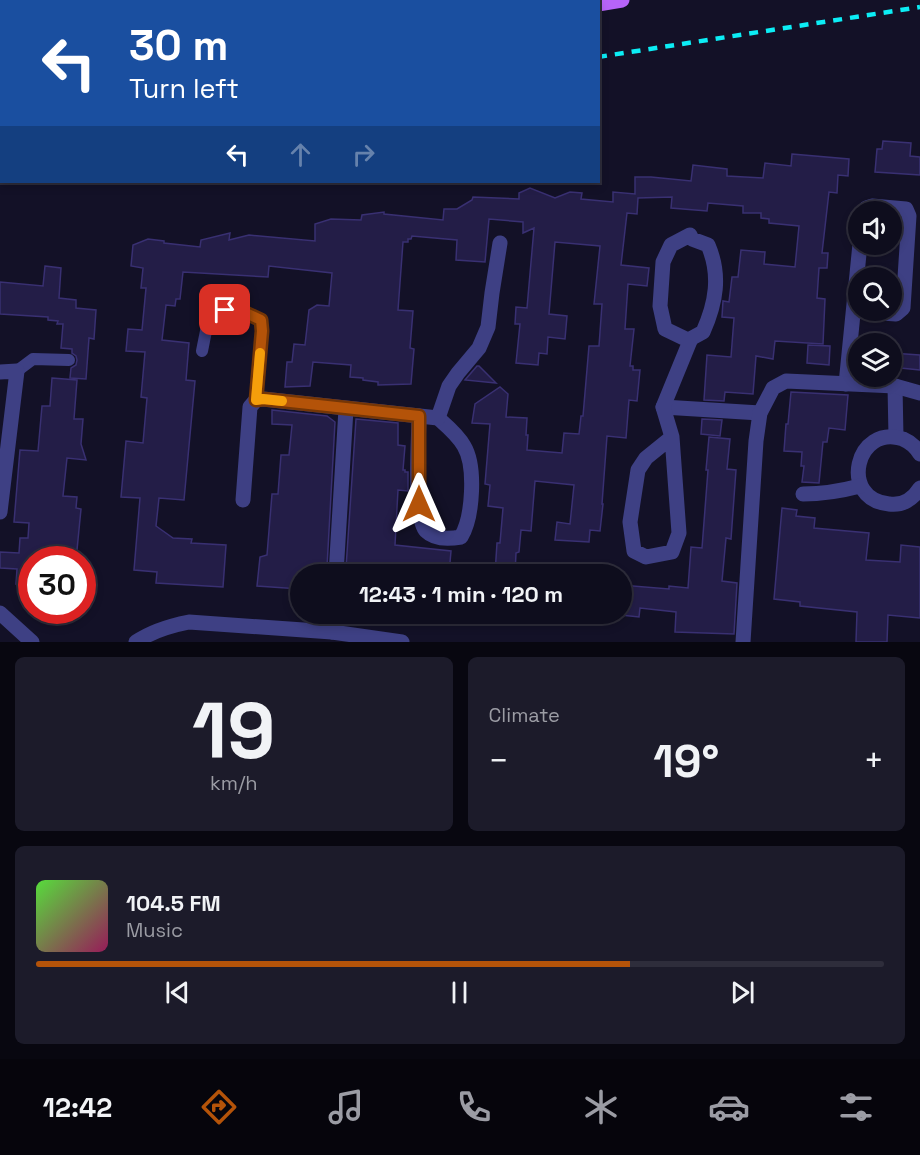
<!DOCTYPE html>
<html lang="en">
<head>
<meta charset="utf-8">
<style>
	body { margin:0; font-family:"Space Grotesk",sans-serif; background:#1c1b2a; color:#f1f3f6; height:100vh; display:flex; flex-direction:column; font-size:22px; white-space:nowrap }
	* { box-sizing:border-box; margin:0 }
	p { font-size:20px; color:#9b9ca4 }
	.icon { flex:none; width:33px; height:33px; fill:none; stroke:currentColor; stroke-width:2; stroke-linecap:round; stroke-linejoin:round }
	.map { position:relative; height:642px; overflow:hidden }
	.sheet { display:flex; flex-direction:column; gap:15px; padding:15px; background:#080710; flex:1 }
	.sheet>* { flex:none }
	.top-card { position:absolute; left:0px; top:0px; width:600px; height:183px; box-shadow:0 3px 9px #0003,0 0 0 2px #2e2d3b; background:#1a4fa0; color:#fff; overflow:hidden }
	.tools { position:absolute; left:848px; top:201px; display:grid; gap:12px }
	.tools a { display:grid; place-items:center; width:54px; height:54px; border-radius:50%; background:#0e0d1d; box-shadow:0 3px 9px #0003,0 0 0 2px #2e2d3b; font-size:30px }
	.speed { position:absolute; left:18px; top:546px; display:flex; gap:12px; font-size:30px; font-weight:700; text-align:center }
	.speed>* { display:grid; place-content:center; width:78px; height:78px; border-radius:50%; background:#0e0d1d; box-shadow:0 3px 9px #0003,0 0 0 2px #2e2d3b; line-height:1 }
	.speed .limit { border:9px solid #d22; background:#fff; color:#111 }
	.pin { position:absolute; display:grid; place-items:center; width:51px; height:51px; color:#fff; margin:-26px; border-radius:12px; box-shadow:0 3px 9px #0006 }
	.me { position:absolute; width:66px; margin:-33px; rotate:0deg; stroke-linejoin:round; filter:drop-shadow(0 0 4px #0008) }
	.turn { display:flex; align-items:center; gap:21px; height:126px; padding:0 30px; font-size:27px }
	.turn .icon { width:78px; height:78px; stroke-width:2.5 }
	.turn b { display:block; font-size:42px; line-height:51px }
	.lanes { display:flex; align-items:center; height:57px; padding:0 30px; background:#0003; justify-content:center; gap:30px; direction:ltr }
	.lanes .off { opacity:.35 }
	.big { font-size:45px; font-weight:700; line-height:1.1 }
	.sheet .card { flex:1; display:flex; flex-direction:column; justify-content:center; gap:9px; min-width:0; padding:0 21px; border-radius:9px; background:#1c1b2a }
	.sheet .dial { align-items:center; gap:0 }
	.dial b { font-size:78px; line-height:1 }
	.song { display:flex; align-items:center; gap:18px }
	.cover { width:72px; height:72px; border-radius:9px; background:linear-gradient(135deg,hsl(110 70% 55%),hsl(330 70% 35%)) }
	.played { height:6px; border-radius:3px; background:linear-gradient(90deg,#b45309 70%,#2e2d3b 70%) }
	.keys { display:flex; justify-content:space-around; direction:ltr }
	.heat { display:flex; justify-content:space-between; align-items:center; font-size:33px; direction:ltr }
	.sheet .tiles { flex:1; display:grid; gap:15px; grid-template-columns:1fr 1fr }
	.card:last-child { grid-column:span 2 }
	.trip { position:absolute; left:290px; top:564px; width:342px; height:60px; border-radius:30px; background:#0e0d1d; box-shadow:0 3px 9px #0003,0 0 0 2px #2e2d3b; font-weight:700; line-height:60px; text-align:center }
	.menu { display:flex; height:96px; justify-content:space-around; align-items:center; background:#06050c; color:#9b9ca4 }
	.menu .icon { width:42px; height:42px }
	.menu .current { color:#b45309 }
	.menu b { font-size:27px; color:#f1f3f6 }
	.map>svg:first-child { display:block }
</style>
</head>
<body>
<div class="map">
<svg width="920" height="642" viewBox="0 0 920 642">
	<rect width="100%" height="100%" fill="#131127"/>
	<g fill="#231d47" stroke="#393072" stroke-width="1.5">
		<polygon points="883,141 911,143 910,156 920,157 920,175 875,172 877,149 882,149"/>
		<polygon points="792,154 849,159 848,176 838,175 837,193 829,192 822,253 828,253 827,268 819,268 817,298 825,299 823,344 775,341 773,359 756,356 753,394 725,392 724,401 704,400 707,355 731,357 734,318 722,317 723,301 729,302 732,277 738,277 741,250 765,252 764,264 795,267 799,226 769,223 769,219 761,218 761,213 743,213 743,206 708,203 707,211 671,208 672,197 638,198 637,214 627,213 621,265 649,268 647,286 628,284 625,329 634,329 630,366 633,366 633,370 640,370 637,401 629,400 626,438 607,436 602,504 603,504 600,531 590,530 589,542 555,540 557,522 570,524 574,485 535,481 531,531 521,530 519,552 516,553 515,574 495,574 497,543 500,543 503,508 488,506 490,485 485,484 490,424 472,423 475,404 500,387 508,394 506,417 527,418 526,435 528,435 527,450 562,453 564,433 579,434 581,416 583,416 589,346 599,346 602,304 594,304 600,246 555,242 549,314 567,316 565,339 548,337 547,354 539,353 538,365 516,363 520,324 515,324 516,307 527,308 534,228 523,233 523,222 489,219 485,262 456,260 457,240 412,236 411,239 408,239 408,242 403,242 398,310 413,311 410,348 414,349 411,384 378,385 378,382 363,380 363,378 350,377 351,365 313,362 310,386 285,387 287,362 292,362 294,344 305,345 309,310 317,305 329,306 332,273 269,266 268,277 183,272 180,299 176,299 175,306 166,305 162,340 189,343 186,380 195,381 184,500 159,498 156,526 173,538 192,539 191,543 226,545 223,587 156,583 157,572 134,570 140,498 121,497 126,441 143,443 147,398 141,397 145,352 126,351 128,329 142,330 146,288 141,288 143,268 131,266 133,245 148,239 164,241 164,243 200,247 201,240 230,233 229,240 249,235 315,241 315,224 331,219 361,220 362,215 384,212 384,214 443,220 444,209 457,209 472,200 473,197 519,199 519,193 530,188 555,198 570,192 582,193 581,199 613,202 613,192 635,194 635,177 651,177 691,181 693,165 727,169 727,176 763,178 765,163 791,166"/>
		<polygon points="45,266 61,268 59,298 76,300 76,308 96,310 94,339 89,338 86,379 70,378 71,368 76,365 77,360 76,356 72,353 72,349 61,348 63,324 57,324 58,321 48,320 48,317 0,314 0,282 43,286"/>
		<polygon points="808,345 830,346 829,365 807,363"/>
		<polygon points="891,353 920,355 920,370 891,367"/>
		<polygon points="477,366 479,366 496,383 465,380"/>
		<polygon points="52,378 77,380 74,419 83,419 81,444 86,460 67,458 63,496 77,497 76,508 81,509 76,560 32,560 32,586 16,584 17,569 0,568 0,552 19,553 20,538 28,538 29,523 14,522 20,450 38,451 42,406 50,406"/>
		<polygon points="791,392 848,395 845,430 829,428 827,442 823,442 819,483 802,482 804,466 801,466 802,452 784,451 786,424 788,424"/>
		<polygon points="272,410 327,416 335,422 327,567 320,567 319,574 300,573 300,589 257,586 260,557 267,555 272,494 278,494 281,455 289,455 292,425 272,424"/>
		<polygon points="356,419 398,423 398,445 405,446 403,470 405,470 405,472 408,472 408,491 398,490 395,545 451,551 449,574 350,574 351,568 346,568"/>
		<polygon points="702,419 722,420 720,436 701,434"/>
		<polygon points="709,437 730,439 727,469 736,470 731,539 726,538 722,581 737,583 734,634 675,632 676,612 640,608 639,617 621,615 621,585 669,589 669,586 688,588 691,547 702,548 708,470 706,470"/>
		<polygon points="782,508 797,510 796,516 815,518 814,528 869,533 866,560 900,562 901,545 920,547 920,618 888,615 887,642 856,642 857,612 800,606 800,602 774,599"/>
	</g>
	<g fill="none" stroke-linecap="round" stroke-linejoin="round">
		<g stroke="#3e4084" stroke-width="12">
			<polyline points="202,351 209,316 224,310 248,314 261,320 262,331 256,400"/>
			<polyline points="17,371 33,359 69,360"/>
		</g>
		<g stroke="#3e4084" stroke-width="15">
			<polyline points="854,311 896,314 903,308 909,216 906,209 872,206 866,208 864,212"/>
			<polyline points="0,372 17,371 0,512"/>
			<polyline points="846,384 860,244"/>
			<polyline points="895,386 896,437"/>
			<polyline points="663,407 760,413"/>
			<path d="M419 416C419 438 413 517 426 531 435 540 450 539 461 537 473 517 476 466 464 446 458 435 447 426 438 418"/>
			<path d="M672 437 646 458 638 470 630 522 634 551 646 557 672 552 679 533 672 437 663 407 690 341 665 329 660 306 663 262 671 245 690 235 692 239 708 245C721 275 716 303 703 332L692 338 690 341"/>
			<path d="M920 454C916 447 910 442 903 439 856 423 838 499 889 504 902 506 913 499 920 488"/>
			<path d="M803 494C823 494 841 491 860 486"/>
			<polyline points="243,500 250,407 256,400 263,399 438,418 449,386 458,373 479,348 488,327 492,293 500,243"/>
			<polyline points="336,574 346,409"/>
			<polyline points="0,613 32,642"/>
			<polyline points="332,632 333,614"/>
			<path d="M136 642C152 631 169 626 189 622L332 632 402 642"/>
			<polyline points="743,642 756,441 760,413 773,388 786,381 895,386 920,393"/>
		</g>
		<polyline stroke="#7379f9" stroke-width="15" points="0,105 2,104"/>
		<g stroke="#b764f9" stroke-width="15">
			<polyline points="247,2 257,0"/>
			<polyline points="598,4 622,0"/>
			<polyline points="0,25 2,25"/>
			<polyline points="0,77 2,77"/>
		</g>
		<g stroke="#0cedf5" stroke-width="4.5" stroke-dasharray="9 8" stroke-linecap="butt">
			<polyline points="598,57 920,7"/>
			<polyline points="0,152 2,152"/>
		</g>
	</g>
	<g fill="none" stroke-linecap="round" stroke-linejoin="round">
		<g stroke="#753606" stroke-width="15">
			<polyline id="route" points="225,310 248,314 261,320 262,331 256,400 263,399 419,416 419,504"/>
		</g>
		<use href="#route" stroke="#b45309" stroke-width="10"/>
		<polyline stroke="#f59e0b" stroke-width="10" points="260,353 256,400 263,399 282,401"/>
	</g>
</svg>
<div class="tools">
<a><svg class="icon" aria-label="sound" viewBox="0 0 24 24"><path d="M4 9h4l5-4v14l-5-4H4zM17 9q2 3 0 6"/></svg></a>
<a><svg class="icon" aria-label="search" viewBox="0 0 24 24"><circle cx="10" cy="10" r="6"/><path d="M15 15l6 6"/></svg></a>
<a><svg class="icon" aria-label="layers" viewBox="0 0 24 24"><path d="M12 4l9 5-9 5-9-5zM3 14l9 5 9-5"/></svg></a>
</div>
<div class="speed"><div class="limit">30</div></div>
<div class="pin" style="left:225px;top:310px;background:#d93025"><svg class="icon" aria-label="arrive" viewBox="0 0 24 24"><path d="M6 21V4h12l-3 4 3 4H6"/></svg></div>
<svg class="me" style="left:419px;top:504px" viewBox="-20 -20 40 40"><path d="M0-17L14 15 0 8-14 15z" fill="#b45309" stroke="#fff" stroke-width="4"/></svg>
<div class="trip">12:43 · 1 min · 120 m</div>
<div class="top-card">
<div class="turn"><svg class="icon" aria-label="left" viewBox="0 0 24 24"><path d="M17 20v-9H6M10 6l-5 5 5 5"/></svg><div><b>30 m</b>Turn left</div></div>
<div class="lanes"><svg class="icon" aria-label="left" viewBox="0 0 24 24"><path d="M17 20v-9H6M10 6l-5 5 5 5"/></svg><svg class="icon off" aria-label="ahead" viewBox="0 0 24 24"><path d="M12 20V5M6 11l6-6 6 6"/></svg><svg class="icon off" aria-label="right" viewBox="0 0 24 24"><path d="M7 20v-9h11M14 6l5 5-5 5"/></svg></div>
</div>
</div>
<section class="sheet">
<div class="tiles">
<div class="card dial"><b>19</b><p>km/h</p></div>
<div class="card"><p>Climate</p>
<div class="heat"><a>−</a><b class="big">19°</b><a>+</a></div>
</div>
<div class="card">
<div class="song"><i class="cover"></i><div><b>104.5 FM</b><p>Music</p></div></div>
<div class="played"></div>
<div class="keys"><svg class="icon" aria-label="previous" viewBox="0 0 24 24"><path d="M18 5L8 12l10 7zM5 5v14"/></svg><svg class="icon" aria-label="pause" viewBox="0 0 24 24"><path d="M8 5v14M16 5v14"/></svg><svg class="icon" aria-label="next" viewBox="0 0 24 24"><path d="M6 5l10 7-10 7zM19 5v14"/></svg></div>
</div>
</div>
</section>
<nav class="menu">
<b>12:42</b>
<svg class="icon current" aria-label="directions" viewBox="0 0 24 24"><path d="M12 3l9 9-9 9-9-9zM9 14v-3h6M13 9l2 2-2 2"/></svg>
<svg class="icon" aria-label="music" viewBox="0 0 24 24"><path d="M9 18V5l10-2v13"/><circle cx="6" cy="18" r="3"/><circle cx="16" cy="16" r="3"/></svg>
<svg class="icon" aria-label="phone" viewBox="0 0 24 24"><path d="M5 4h4l2 5-3 2q2 4 5 5l2-3 5 2v4C11 20 4 13 5 4z"/></svg>
<svg class="icon" aria-label="climate" viewBox="0 0 24 24"><path d="M12 3v18M4 7l16 10M4 17L20 7"/></svg>
<svg class="icon" aria-label="car" viewBox="0 0 24 24"><path d="M5 17H2v-5l4-1 3-4h7l3 4 3 1v5h-3M9 17h6M6 11h13"/><circle cx="7" cy="17" r="2"/><circle cx="17" cy="17" r="2"/></svg>
<svg class="icon" aria-label="filters" viewBox="0 0 24 24"><path d="M4 7h16M4 17h16"/><circle cx="9" cy="7" r="2"/><circle cx="15" cy="17" r="2"/></svg>
</nav>
</body>
</html>
